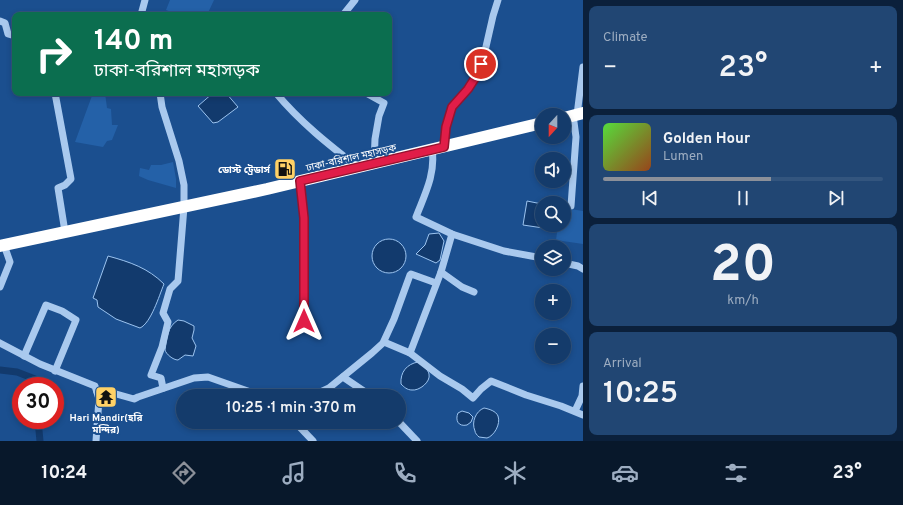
<!DOCTYPE html>
<html lang="en">
<head>
<meta charset="utf-8">
<style>
	body { margin:0; font-family:Overpass,"Noto Sans Bengali",sans-serif; background:#214673; color:#f1f3f6; height:100vh; display:flex; flex-direction:column; font-size:15px; white-space:nowrap }
	* { box-sizing:border-box; margin:0 }
	p { font-size:13px; color:#9dadc1 }
	.icon { flex:none; width:22px; height:22px; fill:none; stroke:currentColor; stroke-width:2; stroke-linecap:round; stroke-linejoin:round }
	.map { position:relative; flex:1; overflow:hidden }
	.details { display:flex; flex-direction:column; gap:6px; padding:6px; background:#0b203b; width:320px }
	.details>* { flex:none }
	.banner { position:absolute; left:12px; top:12px; width:380px; height:84px; border-radius:8px; box-shadow:0 2px 6px #0003,0 0 0 1px #33557e; background:#0b6e4f; color:#fff; overflow:hidden }
	.needle { width:26px; rotate:201deg }
	.fabs { position:absolute; left:535px; top:108px; display:grid; gap:8px }
	.fabs a { display:grid; place-items:center; width:36px; height:36px; border-radius:50%; background:#143b6b; box-shadow:0 2px 6px #0003,0 0 0 1px #33557e; font-size:20px }
	.speed { position:absolute; left:12px; top:377px; display:flex; gap:8px; font-size:20px; font-weight:700; text-align:center }
	.speed>* { display:grid; place-content:center; width:52px; height:52px; border-radius:50%; background:#143b6b; box-shadow:0 2px 6px #0003,0 0 0 1px #33557e; line-height:1 }
	.speed .limit { border:6px solid #d22; background:#fff; color:#111 }
	.pin { position:absolute; display:grid; place-items:center; width:34px; height:34px; color:#fff; margin:-17px; border:2px solid #fff; border-radius:50%; box-shadow:0 1px 4px #0007 }
	.me { position:absolute; width:44px; margin:-22px; rotate:0deg; stroke-linejoin:round; filter:drop-shadow(0 0 3px #0008) }
	.turn { display:flex; align-items:center; gap:14px; height:84px; padding:0 16px; font-size:18px }
	.turn .icon { width:52px; height:52px; stroke-width:2.5 }
	.turn b { display:block; font-size:28px; line-height:34px }
	.big { font-size:30px; font-weight:600; line-height:1.1 }
	.details .widget { flex:1; display:flex; flex-direction:column; justify-content:center; gap:6px; min-width:0; padding:0 14px; border-radius:8px; background:#214673 }
	.details .dial { align-items:center; gap:0 }
	.dial b { font-size:52px; line-height:1 }
	.song { display:flex; align-items:center; gap:12px }
	.cover { width:48px; height:48px; border-radius:6px; background:linear-gradient(135deg,hsl(110 70% 55%),hsl(20 70% 35%)) }
	.played { height:4px; border-radius:2px; background:linear-gradient(90deg,#8c9099 60%,#33557e 60%) }
	.keys { display:flex; justify-content:space-around; direction:ltr }
	.heat { display:flex; justify-content:space-between; align-items:center; font-size:22px; direction:ltr }
	.trip { position:absolute; left:176px; top:389px; width:230px; height:40px; border-radius:20px; background:#143b6b; box-shadow:0 2px 6px #0003,0 0 0 1px #33557e; font-weight:600; line-height:40px; text-align:center }
	.menu { display:flex; height:64px; justify-content:space-around; align-items:center; background:#08182b; color:#9dadc1 }
	.menu .icon { width:28px; height:28px }
	.menu .current { color:#8c9099 }
	.menu b { font-size:18px; color:#f1f3f6 }
	main { display:flex; flex:1; min-height:0 }
	.map>svg:first-child { display:block }
</style>
</head>
<body>
<main>
<div class="map">
<svg width="583" height="441" viewBox="0 0 583 441">
	<rect width="100%" height="100%" fill="#1b4f8f"/>
	<g fill="#2461a8">
		<polygon points="170,0 214,0 207,15 179,15 166,10"/>
		<polygon points="93,93 105,93 107,108 111,109 112,125 118,125 112,140 107,141 103,147 75,142"/>
		<polygon points="173,162 176,179 176,188 148,180 139,176 140,168 149,170 151,165 161,165"/>
		<polygon points="564,208 583,211 583,244 556,240 558,225 564,225"/>
	</g>
	<g fill="#123a6d" stroke="#9cc4f0">
		<polygon points="213,93 226,93 238,107 218,122 213,123 198,106"/>
		<polygon points="527,201 542,204 542,225 550,225 550,229 523,225"/>
		<polygon points="439,233 444,241 440,260 436,263 416,254 425,245 429,234"/>
		<circle cx="389" cy="256" r="17"/>
		<path d="M108 256C130 262 148 268 164 284 159 296 151 323 140 328L116 319 98 307 97 300 93 298Z"/>
		<path d="M178 320 184 321 194 326V330L192 338 196 346 193 356 185 355 178 360C173 360 166 354 165 350 167 338 167 327 178 320Z"/>
		<path d="M418 362C422 365 428 369 429 374 431 382 419 391 412 390 407 390 404 387 401 384 400 372 407 364 418 362Z"/>
		<path d="M484 408C489 409 496 411 498 416 501 424 494 436 487 438L479 437C477 435 475 433 475 431 471 422 476 411 484 408Z"/>
		<path d="M462 411 469 413 473 417 471 422 467 425C458 427 455 420 458 413Z"/>
	</g>
	<g fill="none" stroke-linecap="round" stroke-linejoin="round">
		<g stroke="#123a6d" stroke-width="7">
			<polyline points="0,370 17,372 35,379 36,386"/>
			<polyline points="38,420 40,441"/>
		</g>
		<g stroke="#a9c9ee" stroke-width="7">
			<polyline points="141,15 145,0"/>
			<polyline points="343,15 355,0"/>
			<polyline points="0,21 5,23 8,34 15,36"/>
			<polyline points="55,93 71,179 65,185 58,188 65,232"/>
			<polyline points="160,93 162,107 179,161 184,185 184,207 178,281 170,289 163,313 168,322 162,347 151,375 161,378 163,388"/>
			<path d="M276 93C300 122 329 145 359 168"/>
			<polyline points="366,93 384,103 379,116 375,139 374,164"/>
			<polyline points="577,115 583,67"/>
			<polyline points="444,147 446,127 452,107 468,89 475,78 485,51 493,16 498,0"/>
			<path d="M432 150C436 174 424 196 416 217L452 234 504 251 542 258"/>
			<polyline points="300,181 304,218 304,321"/>
			<polyline points="571,206 576,137 573,115"/>
			<polyline points="452,234 441,272 462,287 474,292"/>
			<polyline points="564,263 578,266 583,269"/>
			<polyline points="0,287 10,262 4,245"/>
			<polyline points="384,342 410,353 440,376 462,389 473,398 481,389 491,381 526,395 561,406 583,415"/>
			<polyline points="0,343 40,364 95,386 99,399 96,441"/>
			<polyline points="410,353 441,272"/>
			<polyline points="24,356 46,305 62,311 76,320 55,371"/>
			<polyline points="343,377 371,396"/>
			<polyline points="97,392 102,390 134,399 138,397 194,378 208,377 262,396"/>
			<polyline points="312,396 329,388 372,353 383,343 394,319 410,275 411,274 436,283"/>
			<polyline points="575,411 582,396 583,386"/>
			<polyline points="295,422 313,441"/>
			<polyline points="399,422 417,441"/>
		</g>
		<g stroke="#fff" stroke-width="12">
			<polyline points="564,118 583,113"/>
			<polyline points="0,246 267,189 542,123"/>
		</g>
	</g>
	<g fill="none" stroke-linecap="round" stroke-linejoin="round">
		<g stroke="#92132f" stroke-width="10">
			<polyline id="route" points="304,321 304,218 300,181 444,147 446,127 452,107 468,89 475,78 481,64"/>
		</g>
		<use href="#route" stroke="#e11d48" stroke-width="7"/>
	</g>
	<defs>
		<g id="fuel-square" transform="scale(1.15)"><rect x="-9" y="-9" width="18" height="18" rx="4" fill="#ffd166" stroke="#1b4f8f"/><path d="M-5.5-6h7V0h2V4h1.3V-2.5L3-4.5l.8-.8L6-3V5H2.5V1h-1V6h-7ZM-4.2-4.7v3.2H.2V-4.7Z" fill="#111"/></g>
		<g id="temple-square" transform="scale(1.15)"><rect x="-9" y="-9" width="18" height="18" rx="4" fill="#ffd166" stroke="#1b4f8f"/><path d="M0-6L5-2H3V0L6.5 2.5H4V6H1.5V3h-3V6H-4V2.5H-6.5L-3 0V-2H-5Z" fill="#111"/></g>
	</defs>
	<g fill-rule="evenodd">
		<use href="#fuel-square" x="285" y="169"/>
		<use href="#temple-square" x="106" y="397"/>
	</g>
	<g text-anchor="middle" stroke-width="4" stroke-linejoin="round" paint-order="stroke">
		<g font-size="10" fill="#fff" stroke="#1b4f8f">
			<text transform="translate(351 157) rotate(-13)" y="4">ঢাকা-বরিশাল মহাসড়ক</text>
		</g>
		<g font-size="10" font-weight="bold" fill="#fff" stroke="#1b4f8f" text-anchor="end">
			<text x="270" y="173">ডোস্ট ট্রেডার্স</text>
			<text x="106" y="421" text-anchor="middle">Hari Mandir(হরি<tspan x="106" dy="12">মন্দির)</tspan></text>
		</g>
	</g>
</svg>
<div class="fabs">
<a><svg class="needle" viewBox="-14 -14 28 28"><path d="M0-13l5 13h-10z" fill="#e53935"/><path d="M0 13l5-13h-10z" fill="#9dadc1"/></svg></a>
<a><svg class="icon" aria-label="sound" viewBox="0 0 24 24"><path d="M4 9h4l5-4v14l-5-4H4zM17 9q2 3 0 6"/></svg></a>
<a><svg class="icon" aria-label="search" viewBox="0 0 24 24"><circle cx="10" cy="10" r="6"/><path d="M15 15l6 6"/></svg></a>
<a><svg class="icon" aria-label="layers" viewBox="0 0 24 24"><path d="M12 4l9 5-9 5-9-5zM3 14l9 5 9-5"/></svg></a>
<a>+</a>
<a>−</a>
</div>
<div class="speed"><div class="limit">30</div></div>
<div class="pin" style="left:481px;top:64px;background:#d93025"><svg class="icon" aria-label="arrive" viewBox="0 0 24 24"><path d="M6 21V4h12l-3 4 3 4H6"/></svg></div>
<svg class="me" style="left:304px;top:321px" viewBox="-20 -20 40 40"><path d="M0-17L14 15 0 8-14 15z" fill="#e11d48" stroke="#fff" stroke-width="4"/></svg>
<div class="trip">10:25 · 1 min · 370 m</div>
<div class="banner">
<div class="turn"><svg class="icon" aria-label="right" viewBox="0 0 24 24"><path d="M7 20v-9h11M14 6l5 5-5 5"/></svg><div><b>140 m</b>ঢাকা-বরিশাল মহাসড়ক</div></div>
</div>
</div>
<section class="details">
<div class="widget"><p>Climate</p>
<div class="heat"><a>−</a><b class="big">23°</b><a>+</a></div>
</div>
<div class="widget">
<div class="song"><i class="cover"></i><div><b>Golden Hour</b><p>Lumen</p></div></div>
<div class="played"></div>
<div class="keys"><svg class="icon" aria-label="previous" viewBox="0 0 24 24"><path d="M18 5L8 12l10 7zM5 5v14"/></svg><svg class="icon" aria-label="pause" viewBox="0 0 24 24"><path d="M8 5v14M16 5v14"/></svg><svg class="icon" aria-label="next" viewBox="0 0 24 24"><path d="M6 5l10 7-10 7zM19 5v14"/></svg></div>
</div>
<div class="widget dial"><b>20</b><p>km/h</p></div>
<div class="widget"><p>Arrival</p><b class="big">10:25</b></div>
</section>
</main>
<nav class="menu">
<b>10:24</b>
<svg class="icon current" aria-label="directions" viewBox="0 0 24 24"><path d="M12 3l9 9-9 9-9-9zM9 14v-3h6M13 9l2 2-2 2"/></svg>
<svg class="icon" aria-label="music" viewBox="0 0 24 24"><path d="M9 18V5l10-2v13"/><circle cx="6" cy="18" r="3"/><circle cx="16" cy="16" r="3"/></svg>
<svg class="icon" aria-label="phone" viewBox="0 0 24 24"><path d="M5 4h4l2 5-3 2q2 4 5 5l2-3 5 2v4C11 20 4 13 5 4z"/></svg>
<svg class="icon" aria-label="climate" viewBox="0 0 24 24"><path d="M12 3v18M4 7l16 10M4 17L20 7"/></svg>
<svg class="icon" aria-label="car" viewBox="0 0 24 24"><path d="M5 17H2v-5l4-1 3-4h7l3 4 3 1v5h-3M9 17h6M6 11h13"/><circle cx="7" cy="17" r="2"/><circle cx="17" cy="17" r="2"/></svg>
<svg class="icon" aria-label="filters" viewBox="0 0 24 24"><path d="M4 7h16M4 17h16"/><circle cx="9" cy="7" r="2"/><circle cx="15" cy="17" r="2"/></svg>
<b>23°</b>
</nav>
</body>
</html>
